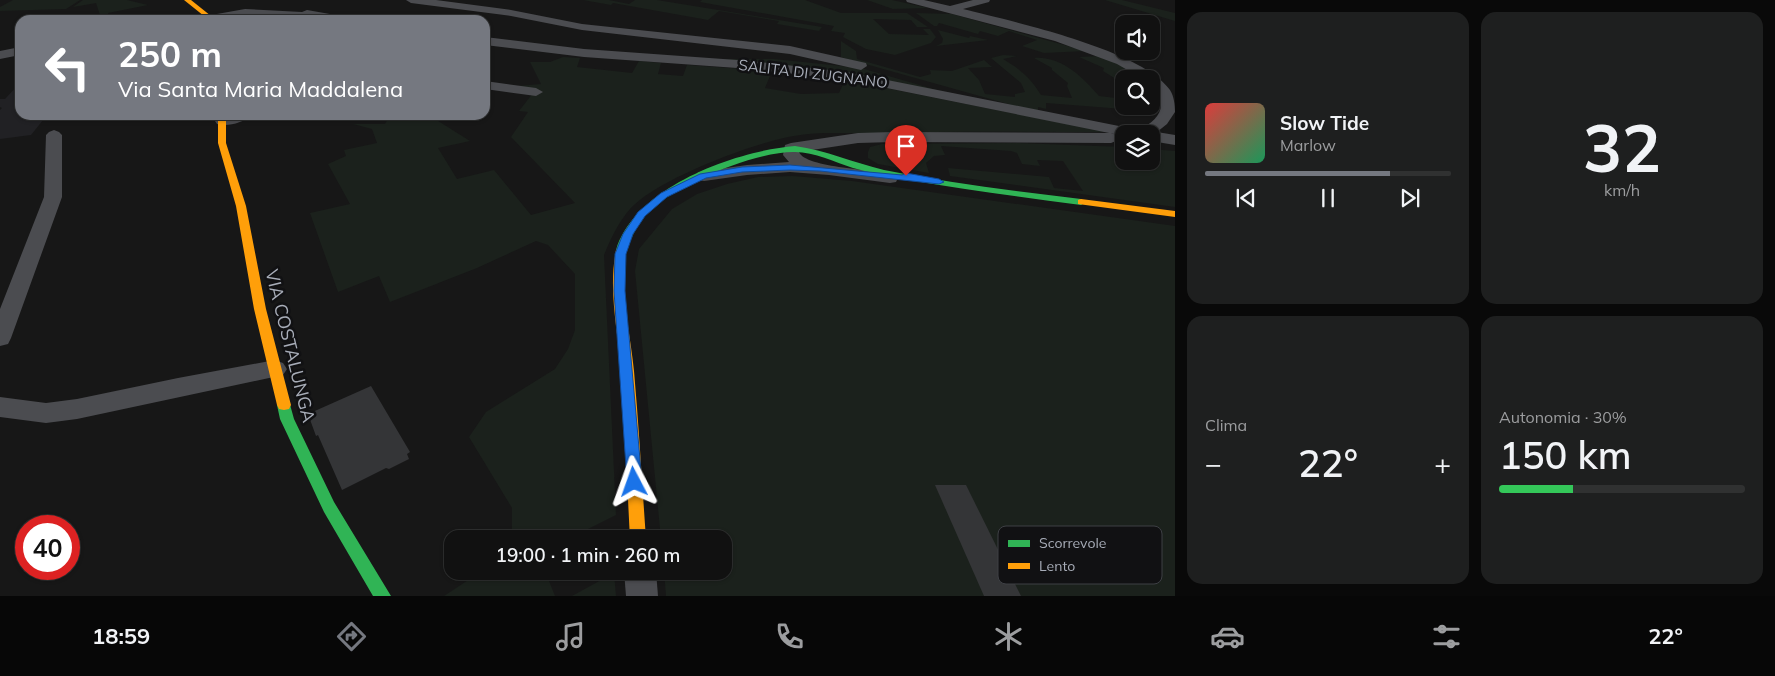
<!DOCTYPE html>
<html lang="it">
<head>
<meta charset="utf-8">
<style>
	body { margin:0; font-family:Mulish,sans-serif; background:#1e1f1f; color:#f1f3f6; height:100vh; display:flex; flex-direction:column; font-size:19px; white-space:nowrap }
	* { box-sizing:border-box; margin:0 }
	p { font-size:16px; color:#9c9d9f }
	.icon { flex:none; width:28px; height:28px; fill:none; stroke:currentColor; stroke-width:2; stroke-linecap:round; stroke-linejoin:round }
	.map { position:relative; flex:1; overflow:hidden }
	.details { display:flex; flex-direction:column; gap:12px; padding:12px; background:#090909; width:600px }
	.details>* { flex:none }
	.banner { position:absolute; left:15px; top:15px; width:475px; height:105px; border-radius:15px; box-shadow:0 1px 4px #0004,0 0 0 1px #303131; background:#757880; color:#fff; overflow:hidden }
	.buttons { position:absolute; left:1115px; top:15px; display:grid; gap:10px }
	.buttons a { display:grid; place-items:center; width:45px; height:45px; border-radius:10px; background:#111; box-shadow:0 1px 4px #0004,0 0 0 1px #303131; font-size:25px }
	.speed { position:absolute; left:15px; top:515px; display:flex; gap:10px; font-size:25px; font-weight:700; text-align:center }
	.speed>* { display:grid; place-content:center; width:65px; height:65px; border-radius:50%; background:#111; box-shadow:0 1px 4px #0004,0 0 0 1px #303131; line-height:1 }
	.speed .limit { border:8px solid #d22; background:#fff; color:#111 }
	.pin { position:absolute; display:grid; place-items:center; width:42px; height:42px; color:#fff; margin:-51px -21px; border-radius:50% 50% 50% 0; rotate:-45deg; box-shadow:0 0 5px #0007 }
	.pin .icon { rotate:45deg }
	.me { position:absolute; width:55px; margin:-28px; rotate:356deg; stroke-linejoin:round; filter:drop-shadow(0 0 4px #0008) }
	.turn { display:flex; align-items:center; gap:18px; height:105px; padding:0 20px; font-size:22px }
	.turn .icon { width:65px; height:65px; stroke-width:2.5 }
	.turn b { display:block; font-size:35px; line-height:42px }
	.big { font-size:38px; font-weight:600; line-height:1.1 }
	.details .card { flex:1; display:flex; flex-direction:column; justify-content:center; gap:8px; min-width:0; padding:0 18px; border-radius:15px; background:#1e1f1f }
	.details .dial { align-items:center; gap:0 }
	.dial b { font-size:65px; line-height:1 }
	.song { display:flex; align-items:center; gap:15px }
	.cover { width:60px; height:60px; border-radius:8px; background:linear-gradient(135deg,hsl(0 70% 55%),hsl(150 70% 35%)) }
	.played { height:5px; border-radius:2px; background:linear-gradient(90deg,#757880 75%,#303131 75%) }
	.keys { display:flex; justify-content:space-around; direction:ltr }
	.heat { display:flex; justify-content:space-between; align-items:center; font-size:28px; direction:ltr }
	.charge { height:8px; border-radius:4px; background:linear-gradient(90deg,#34c759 30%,#303131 0) }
	.details .tiles { flex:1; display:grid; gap:12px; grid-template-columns:repeat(2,1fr) }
	.trip { position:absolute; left:444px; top:530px; width:288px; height:50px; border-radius:15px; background:#111; box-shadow:0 1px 4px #0004,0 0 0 1px #303131; font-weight:600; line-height:50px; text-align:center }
	.menu { display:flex; height:80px; justify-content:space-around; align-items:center; background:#070707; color:#9c9d9f }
	.menu .icon { width:35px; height:35px }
	.menu .active { color:#757880 }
	.menu b { font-size:22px; color:#f1f3f6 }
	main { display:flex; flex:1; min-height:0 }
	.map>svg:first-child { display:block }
</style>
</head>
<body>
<main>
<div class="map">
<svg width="1175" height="596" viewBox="0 0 1175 596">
	<rect width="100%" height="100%" fill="#171717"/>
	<polygon fill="#212124" points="20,83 20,115 47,115 31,135 0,139 0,110 2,108 0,107 0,99 5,99"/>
	<g fill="#1b211c">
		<polygon points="13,0 80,0 66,9 0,11 0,7"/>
		<polygon points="83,0 127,0 148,5 108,13 109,16 101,18 96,3 73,7"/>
		<polygon points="583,0 609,0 629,4 635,0 657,0 822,27 819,31 777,24 779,21 719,11 708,20 613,3 611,5"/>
		<polygon points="702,0 805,0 841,13 907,13 928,27 917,27 911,20 873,19 889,34 929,35 923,29 930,29 936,37 931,43 895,55 866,49 843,37 845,33 831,31 834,26 700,2"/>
		<polygon points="867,0 892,0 928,8 893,9"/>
		<polygon points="1105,0 1122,0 1175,13 1175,21"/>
		<polygon points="916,13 952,14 1086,51 1044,53 1022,46 1037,40 1009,31 998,36 980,31 978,34 939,23 937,26 934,26"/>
		<polygon points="938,30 969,38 970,36 988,40 936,46 942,43 943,39"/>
		<path d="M841 41 856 51 857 59 920 77 931 74 930 70 952 71 984 60 992 67 968 68 979 80 985 94 1015 97V94L1025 92 1021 83 991 58 1003 55 1017 56 1003 59C1020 69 1031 78 1041 95L1072 98 1067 86 1068 83 1052 70V68L1034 58C1062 56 1082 77 1099 96L1124 99V106H1151V91L1154 101 1153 107 1142 116 1136 110 1046 103V109L1038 107V111L1026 109 844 58 841 57Z"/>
		<polygon points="1101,56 1120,65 1140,79 1124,79 1124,84 1103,71 1104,68 1079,57"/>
		<path d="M563 57 580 58 577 67 632 73 639 61 661 63 658 74 683 76 687 65 772 71 765 88 801 94 839 93 845 80 1108 132C1031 132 954 131 877 133 852 134 819 131 794 136 755 142 655 180 630 209 618 223 611 238 604 255L616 515 568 539H512V508L469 437 486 412 555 369 568 349 575 330V274L548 245 536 241 477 268 390 302 379 276 338 292 310 213 350 204 328 164 346 156 344 150 377 143 372 129 353 124H385L390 115H438L435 119 470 141 438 148 457 179 494 170 531 215 575 203 511 137 528 112 519 111 533 93 517 86 541 84 530 62H550Z"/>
		<polygon points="698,59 774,59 861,68 954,95"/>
		<polygon points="1017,143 1124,147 1124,161 1151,161 1151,149 1175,151 1175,207 950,176 948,168 1049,177 1054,188 1083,191 1063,161 1037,160 1040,166 1022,164 1017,153 1011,151 941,146 945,155 934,156 926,163 929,173 878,164 868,158 868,152 870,147 882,144"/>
		<polygon points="793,176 852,181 1175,226 1175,596 666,596 664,571 722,571 722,539 661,539 635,271 639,249 672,209 697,194 727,184 758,177"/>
		<polygon points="482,571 545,571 555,596 444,596"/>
		<polygon points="614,573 616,596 572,596"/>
	</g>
	<g fill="#343537">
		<polygon points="371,386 410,452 407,454 409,459 389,469 386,468 342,490 318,435 316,436 308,414"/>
		<polygon points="935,485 966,485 1021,596 984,596"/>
	</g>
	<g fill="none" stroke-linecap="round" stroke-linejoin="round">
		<g fill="#4b4c50" fill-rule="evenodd">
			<polygon points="406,0 436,0 511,10 582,24 790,46 866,63 867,66 861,70 790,54 582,30 511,16 411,3"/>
			<path d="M906 0H924L950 6 973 0H990L989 2 963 9C1011 21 1143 50 1170 90 1174 96 1175 105 1175 112L1167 124 1157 132 1175 135V145L1151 141V134H1124V136L847 80 751 69 584 57 485 45V37L584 49 751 61 847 72 1139 130C1159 120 1170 105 1151 87V79H1143L1117 64 1055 41 907 2Z"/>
			<polygon points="245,9 302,12 307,10 347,17 353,20 245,15 219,20 194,20 200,17"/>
			<polygon points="20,47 20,55 0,59 0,51"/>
			<polygon points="485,81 536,88 543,92 536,96 485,89"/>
			<path d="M230 115H250C244 123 227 127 217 124L215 121 217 118Z"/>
			<polygon points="54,130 59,132 62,135 62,197 11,338 8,344 0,346 0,309 44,197 46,135 49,132"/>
			<path d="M893 132 1111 133 1116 135 1119 138 1116 141 1111 143 893 142 858 143 799 152C805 168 878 170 896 174L898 178 896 182 890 183 829 175 790 172 747 175 704 181 698 180 696 176 698 172 747 165 789 162 783 155 785 145 791 143 858 133Z"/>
			<polygon points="275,360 283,363 287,369 283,375 77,419 46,423 0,417 0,397 46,403 77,399 178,378"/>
			<polygon points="624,571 656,571 658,596 626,596"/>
		</g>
		<g fill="#30b455" fill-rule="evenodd">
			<path d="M795 146C826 150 854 163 884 170 949 183 1015 191 1081 199L1086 202 1081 205C1023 197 966 190 909 180 890 176 871 173 853 168 834 162 815 152 795 152 755 151 674 185 647 213 636 225 632 238 625 252H617L616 250C635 187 735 151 795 146Z"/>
			<polygon points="284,400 289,401 294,419 334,502 391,596 373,596 324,512 280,419 277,405 279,401"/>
		</g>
		<g fill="#ff9f0a" fill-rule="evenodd">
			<polygon points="184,0 191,0 216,20 209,20"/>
			<polygon points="218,115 226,115 226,143 246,206 266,309 291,405 289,409 284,410 279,409 277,405 254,309 236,206 218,143"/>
			<polygon points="1081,199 1175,211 1175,217 1078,204 1078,200"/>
			<path d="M621 247 626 250C619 291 630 330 634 371 639 427 642 483 646 539H630C627 483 625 427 621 371 618 330 608 291 616 250Z"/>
		</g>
	</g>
	<polygon fill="#1a73e8" stroke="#114b97" points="790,165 902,175 906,173 939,179 944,182 939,184 820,171 790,170 742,172 706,178 667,197 645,216 633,234 626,254 625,291 642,482 639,487 634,489 629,487 627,482 614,291 615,254 623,234 638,212 661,193 700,174 742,167"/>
	<g text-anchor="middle" stroke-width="5" stroke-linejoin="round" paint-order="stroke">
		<g font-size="15" fill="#a8adb8" stroke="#111113">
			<text transform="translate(813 74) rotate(7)" y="5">SALITA DI ZUGNANO</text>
		</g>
		<g font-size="18" fill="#a8adb8" stroke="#111113">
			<text transform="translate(290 346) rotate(76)" y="6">VIA COSTALUNGA</text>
		</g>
	</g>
	<rect x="998" y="526" width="164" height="58" rx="8" fill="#111113" stroke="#3e4045" stroke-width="1"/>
	<rect x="1008" y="540" width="22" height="7" fill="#30b455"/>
	<rect x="1008" y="563" width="22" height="6" fill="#ff9f0a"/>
	<g font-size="14" fill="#a8adb8">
		<text x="1039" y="548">Scorrevole</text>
		<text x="1039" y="571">Lento</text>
	</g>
</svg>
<div class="buttons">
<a><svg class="icon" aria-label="sound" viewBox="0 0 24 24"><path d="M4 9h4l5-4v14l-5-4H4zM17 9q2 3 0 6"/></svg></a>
<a><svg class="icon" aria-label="search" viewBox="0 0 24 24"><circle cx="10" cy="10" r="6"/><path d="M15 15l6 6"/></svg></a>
<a><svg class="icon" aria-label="layers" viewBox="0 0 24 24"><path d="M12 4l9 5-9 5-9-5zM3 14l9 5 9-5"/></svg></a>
</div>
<div class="speed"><div class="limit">40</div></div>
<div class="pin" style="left:906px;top:176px;background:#d93025"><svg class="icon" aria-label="arrive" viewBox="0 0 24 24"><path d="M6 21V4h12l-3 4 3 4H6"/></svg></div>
<svg class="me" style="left:634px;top:482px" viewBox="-20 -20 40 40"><path d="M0-17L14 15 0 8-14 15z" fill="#1a73e8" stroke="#fff" stroke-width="4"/></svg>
<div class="trip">19:00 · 1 min · 260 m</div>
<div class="banner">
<div class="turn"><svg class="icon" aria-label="left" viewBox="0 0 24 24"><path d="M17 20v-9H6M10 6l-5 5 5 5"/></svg><div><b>250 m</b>Via Santa Maria Maddalena</div></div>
</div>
</div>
<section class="details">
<div class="tiles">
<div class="card">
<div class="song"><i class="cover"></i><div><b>Slow Tide</b><p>Marlow</p></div></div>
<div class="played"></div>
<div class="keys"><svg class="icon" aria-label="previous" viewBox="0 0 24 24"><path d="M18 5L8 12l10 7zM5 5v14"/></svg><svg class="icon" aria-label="pause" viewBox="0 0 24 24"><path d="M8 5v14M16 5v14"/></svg><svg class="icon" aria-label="next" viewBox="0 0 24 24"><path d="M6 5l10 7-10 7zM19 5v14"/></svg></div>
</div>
<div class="card dial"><b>32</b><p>km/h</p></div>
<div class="card"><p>Clima</p>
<div class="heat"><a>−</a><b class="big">22°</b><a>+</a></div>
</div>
<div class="card"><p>Autonomia · 30%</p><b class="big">150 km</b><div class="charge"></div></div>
</div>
</section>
</main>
<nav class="menu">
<b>18:59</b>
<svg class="icon active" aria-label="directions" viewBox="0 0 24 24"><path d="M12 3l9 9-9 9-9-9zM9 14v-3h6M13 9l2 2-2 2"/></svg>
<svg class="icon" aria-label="music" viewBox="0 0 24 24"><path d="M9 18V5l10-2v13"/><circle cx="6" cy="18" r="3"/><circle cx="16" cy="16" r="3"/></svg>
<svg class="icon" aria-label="phone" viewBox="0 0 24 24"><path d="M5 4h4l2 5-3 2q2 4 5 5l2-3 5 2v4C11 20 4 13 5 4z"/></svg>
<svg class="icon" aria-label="climate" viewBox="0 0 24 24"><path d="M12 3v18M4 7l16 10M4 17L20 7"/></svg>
<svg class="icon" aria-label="car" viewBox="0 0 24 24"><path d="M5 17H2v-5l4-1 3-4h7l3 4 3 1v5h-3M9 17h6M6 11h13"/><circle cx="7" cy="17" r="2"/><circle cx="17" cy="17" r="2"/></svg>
<svg class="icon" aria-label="filters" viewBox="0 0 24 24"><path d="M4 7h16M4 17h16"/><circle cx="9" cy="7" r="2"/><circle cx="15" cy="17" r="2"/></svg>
<b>22°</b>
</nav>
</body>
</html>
